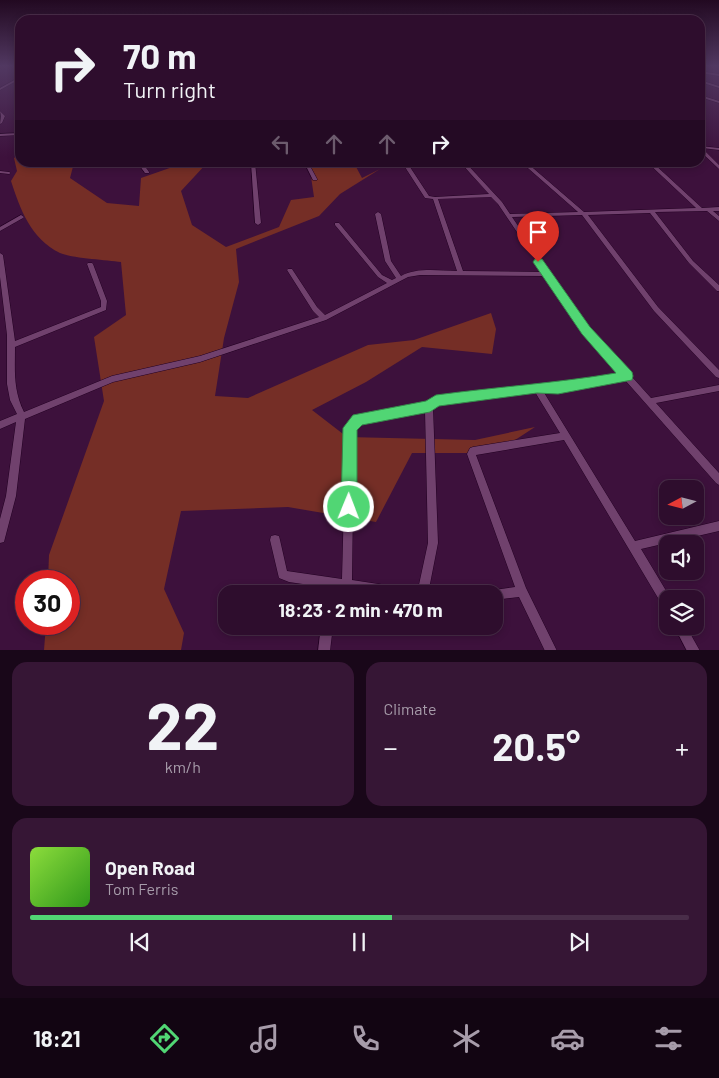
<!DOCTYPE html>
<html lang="en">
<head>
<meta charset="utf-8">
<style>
	body { margin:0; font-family:Barlow,sans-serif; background:#361635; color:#f1f3f6; height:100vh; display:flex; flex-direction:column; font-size:19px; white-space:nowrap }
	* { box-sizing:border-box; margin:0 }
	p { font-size:16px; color:#a79caa }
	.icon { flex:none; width:28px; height:28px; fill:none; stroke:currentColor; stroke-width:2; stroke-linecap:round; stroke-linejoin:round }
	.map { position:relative; height:650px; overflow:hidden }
	.panel { display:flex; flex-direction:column; gap:12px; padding:12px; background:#190719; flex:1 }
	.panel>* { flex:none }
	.hud { position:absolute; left:15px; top:15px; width:690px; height:152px; border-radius:15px; box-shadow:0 2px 8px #0003,0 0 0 1px #492d49; background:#2e0d2d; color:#f1f3f6; overflow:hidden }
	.needle { width:32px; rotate:263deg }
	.tools { position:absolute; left:659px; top:480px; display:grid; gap:10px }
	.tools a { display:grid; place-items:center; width:45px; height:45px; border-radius:10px; background:#2e0d2d; box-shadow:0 2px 8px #0003,0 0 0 1px #492d49; font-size:25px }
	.speed { position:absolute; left:15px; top:570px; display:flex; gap:10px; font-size:25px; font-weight:700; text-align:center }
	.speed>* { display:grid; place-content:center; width:65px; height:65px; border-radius:50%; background:#2e0d2d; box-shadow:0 2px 8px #0003,0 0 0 1px #492d49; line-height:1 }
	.speed .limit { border:8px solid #d22; background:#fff; color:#111 }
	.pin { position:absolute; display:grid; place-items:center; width:42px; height:42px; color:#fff; margin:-51px -21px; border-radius:50% 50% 50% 0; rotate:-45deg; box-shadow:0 0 5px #0007 }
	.pin .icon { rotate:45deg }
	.me { position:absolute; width:55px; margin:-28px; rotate:1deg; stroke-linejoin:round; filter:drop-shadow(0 0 4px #0008) }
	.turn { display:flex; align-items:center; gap:18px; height:105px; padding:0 25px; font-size:22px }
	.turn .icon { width:65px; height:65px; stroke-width:2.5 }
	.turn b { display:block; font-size:35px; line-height:42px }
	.lanes { display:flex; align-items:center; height:48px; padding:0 25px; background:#0003; justify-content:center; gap:25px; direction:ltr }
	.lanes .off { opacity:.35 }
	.big { font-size:38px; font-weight:700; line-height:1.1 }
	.panel .tile { flex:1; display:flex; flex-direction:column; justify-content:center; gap:8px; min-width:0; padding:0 18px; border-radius:15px; background:#361635 }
	.panel .dial { align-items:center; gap:0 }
	.dial b { font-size:65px; line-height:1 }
	.song { display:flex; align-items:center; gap:15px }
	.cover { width:60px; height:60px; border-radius:8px; background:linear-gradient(135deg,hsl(90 70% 55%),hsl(110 70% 35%)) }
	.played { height:5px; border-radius:2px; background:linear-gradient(90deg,#51d674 55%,#492d49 55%) }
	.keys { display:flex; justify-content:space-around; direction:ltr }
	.heat { display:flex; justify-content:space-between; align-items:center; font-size:28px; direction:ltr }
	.panel .tiles { flex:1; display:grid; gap:12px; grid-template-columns:1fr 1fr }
	.tile:last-child { grid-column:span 2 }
	.trip { position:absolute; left:218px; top:585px; width:285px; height:50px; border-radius:15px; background:#2e0d2d; box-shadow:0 2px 8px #0003,0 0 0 1px #492d49; font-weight:700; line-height:50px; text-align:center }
	.menu { display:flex; height:80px; justify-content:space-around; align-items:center; background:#120512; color:#a79caa }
	.menu .icon { width:35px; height:35px }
	.menu .active { color:#51d674 }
	.menu b { font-size:22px; color:#f1f3f6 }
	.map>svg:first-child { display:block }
</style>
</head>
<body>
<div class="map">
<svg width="719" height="651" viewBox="0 0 719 651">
	<rect width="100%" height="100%" fill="#3d113c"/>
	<path fill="#752e26" d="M20 153V162L74 163 70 178 107 203 139 206 141 178 184 163H207L181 191 192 225 226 247 279 227 291 200 314 197 309 163H354L362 178 380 169 340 194 319 216 236 249 239 282 224 338 215 396 248 398 368 345 414 340 491 313 496 329 492 354 422 347 366 382 312 410 347 437 475 440 535 427 512 442 475 453H412L376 522 288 507 181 511 164 589 184 633 181 650H44L46 624H69V581H48L49 555 104 401 94 337 126 315 121 262C106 260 71 258 60 253 31 239 20 209 11 181L17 171 14 158Z"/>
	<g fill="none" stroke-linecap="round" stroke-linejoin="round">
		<g stroke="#202" stroke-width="1">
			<g id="minor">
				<polygon points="700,71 719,74 719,76 700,73"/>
				<polygon points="20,77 20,79 0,90 0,88"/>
				<polygon points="700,80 719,86 719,88 700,82"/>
				<polygon points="700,95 719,101 719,103 700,97"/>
				<polygon points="0,111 5,116 2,123 0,124 1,116"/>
				<polygon points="20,133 20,135 0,136 0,134"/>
				<polygon points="700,146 719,148 719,150 702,148 719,165 719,169 700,151"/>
				<polygon points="137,162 142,162 149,172 149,173 145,173"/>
				<polygon points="251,162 255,162 261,223 258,225 255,223"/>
				<polygon points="304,162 308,162 317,179 317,180 313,180"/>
				<path d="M460 162H465L502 202 510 214 578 212 521 162H526L584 212 696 208 647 162H652L702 208 719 207V211H713L719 216V221L707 211 655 212 693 261 719 285V291H717L689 263 650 213 588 215 658 307 719 370V378L716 377 654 311 582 215 512 217 588 328 651 398 719 385V391L656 403 719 473V485L716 483 625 380 558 391H543L635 541 719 521V531L641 549 671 599H668V609L664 608 564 440 476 455 526 588 557 651H545L519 597 494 600V594H489L490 591 494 590 515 587 467 454 470 448 473 447 560 433 535 392 438 404 433 408 438 543 428 594H417L428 543 425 410 360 423 354 430 352 580 411 589 415 590 416 594H370L347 591 344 590 289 582 279 578 278 574 270 540 271 536 275 535 279 536 280 540 287 571 342 579 346 428 347 425 355 417 427 403 436 397 537 385H558L620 374 584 332 546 276 420 275 408 277 326 320 200 362 113 382 25 419 16 496 5 538 4 542 0 543V519L6 496 16 422 0 429V421L17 414 10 400 7 384V335L0 277V253L3 255 15 341 101 307V301L87 264 88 263H92L93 264 107 301 106 310 15 347C15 371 13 389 24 412L112 376 200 356 319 317 313 311 287 270 288 269H292L317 307 325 315 387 283 378 277 335 225V223H339L382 275 392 280 396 278 385 261 375 214 378 212 381 214 391 261 401 276C417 267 440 271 457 271L433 199 425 198 403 164 407 163 410 167 429 196 435 197 489 194ZM491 197 498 204 544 272 463 271 438 199Z"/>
				<path d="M654 162C665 162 679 161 689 165L687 166Z"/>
				<polygon points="0,171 9,172 11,173 9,174 0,173"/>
				<polygon points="21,215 24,217 23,218 0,231 0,227"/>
				<polygon points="321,626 333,626 330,651 318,651"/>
				<polygon points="674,626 686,626 700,651 687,651"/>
			</g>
		</g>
		<use href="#minor" fill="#70416d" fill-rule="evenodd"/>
	</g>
	<linearGradient id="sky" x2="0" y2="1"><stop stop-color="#220921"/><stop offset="0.42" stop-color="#513861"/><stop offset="1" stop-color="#513861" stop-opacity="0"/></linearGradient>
	<rect width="719" height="157" fill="url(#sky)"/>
	<path fill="#51d674" stroke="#358b4b" d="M535 259H542L590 327 632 372 633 376 632 380 558 394 537 393 439 406 430 412 362 425 357 430V507L354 513 349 515 343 513 341 507 343 428 353 415 426 401 436 395C496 387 557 383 616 373L582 334 533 262Z"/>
</svg>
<div class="tools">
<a><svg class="needle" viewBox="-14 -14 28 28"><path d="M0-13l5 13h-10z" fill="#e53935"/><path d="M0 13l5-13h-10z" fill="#a79caa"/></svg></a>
<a><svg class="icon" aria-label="sound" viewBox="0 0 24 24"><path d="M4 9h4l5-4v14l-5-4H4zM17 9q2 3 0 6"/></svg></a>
<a><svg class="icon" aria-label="layers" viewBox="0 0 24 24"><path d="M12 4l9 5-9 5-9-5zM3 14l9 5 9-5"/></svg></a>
</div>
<div class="speed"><div class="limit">30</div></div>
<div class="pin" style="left:538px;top:262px;background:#d93025"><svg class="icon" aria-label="arrive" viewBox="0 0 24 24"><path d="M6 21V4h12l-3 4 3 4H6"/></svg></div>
<svg class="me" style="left:349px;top:507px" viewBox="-20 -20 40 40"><circle r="17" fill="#51d674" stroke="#fff" stroke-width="3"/><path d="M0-11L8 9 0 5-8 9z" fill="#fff"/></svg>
<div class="trip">18:23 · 2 min · 470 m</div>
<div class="hud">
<div class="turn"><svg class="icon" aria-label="right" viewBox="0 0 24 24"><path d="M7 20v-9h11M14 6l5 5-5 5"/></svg><div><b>70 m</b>Turn right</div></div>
<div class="lanes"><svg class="icon off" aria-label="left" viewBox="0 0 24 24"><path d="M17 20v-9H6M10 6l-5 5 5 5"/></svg><svg class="icon off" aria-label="ahead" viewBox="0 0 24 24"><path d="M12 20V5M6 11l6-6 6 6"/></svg><svg class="icon off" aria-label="ahead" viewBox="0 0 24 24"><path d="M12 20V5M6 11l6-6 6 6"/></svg><svg class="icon" aria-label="right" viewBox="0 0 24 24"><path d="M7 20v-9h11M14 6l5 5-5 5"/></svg></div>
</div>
</div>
<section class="panel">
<div class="tiles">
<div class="tile dial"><b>22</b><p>km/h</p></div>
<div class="tile"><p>Climate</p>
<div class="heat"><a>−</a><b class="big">20.5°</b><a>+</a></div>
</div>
<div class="tile">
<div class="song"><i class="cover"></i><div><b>Open Road</b><p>Tom Ferris</p></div></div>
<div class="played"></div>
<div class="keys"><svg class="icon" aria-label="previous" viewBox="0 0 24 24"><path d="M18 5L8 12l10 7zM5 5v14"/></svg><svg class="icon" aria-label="pause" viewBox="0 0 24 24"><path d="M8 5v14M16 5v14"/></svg><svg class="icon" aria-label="next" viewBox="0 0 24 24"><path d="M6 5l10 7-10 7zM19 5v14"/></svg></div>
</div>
</div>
</section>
<nav class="menu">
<b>18:21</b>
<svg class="icon active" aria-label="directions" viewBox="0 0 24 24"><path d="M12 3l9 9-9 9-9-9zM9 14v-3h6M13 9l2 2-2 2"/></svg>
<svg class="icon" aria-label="music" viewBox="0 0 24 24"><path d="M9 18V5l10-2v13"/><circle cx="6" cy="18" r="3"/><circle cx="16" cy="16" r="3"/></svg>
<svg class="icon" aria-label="phone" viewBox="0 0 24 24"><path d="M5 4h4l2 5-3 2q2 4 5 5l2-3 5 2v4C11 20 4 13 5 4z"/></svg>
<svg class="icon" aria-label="climate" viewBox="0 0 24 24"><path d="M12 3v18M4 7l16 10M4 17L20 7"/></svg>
<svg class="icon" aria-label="car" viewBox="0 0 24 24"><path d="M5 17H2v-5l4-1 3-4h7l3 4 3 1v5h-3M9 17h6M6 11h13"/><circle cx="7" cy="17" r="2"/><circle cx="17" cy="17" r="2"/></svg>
<svg class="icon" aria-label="filters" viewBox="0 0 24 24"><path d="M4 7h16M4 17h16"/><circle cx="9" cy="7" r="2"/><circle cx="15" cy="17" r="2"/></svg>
</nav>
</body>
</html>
